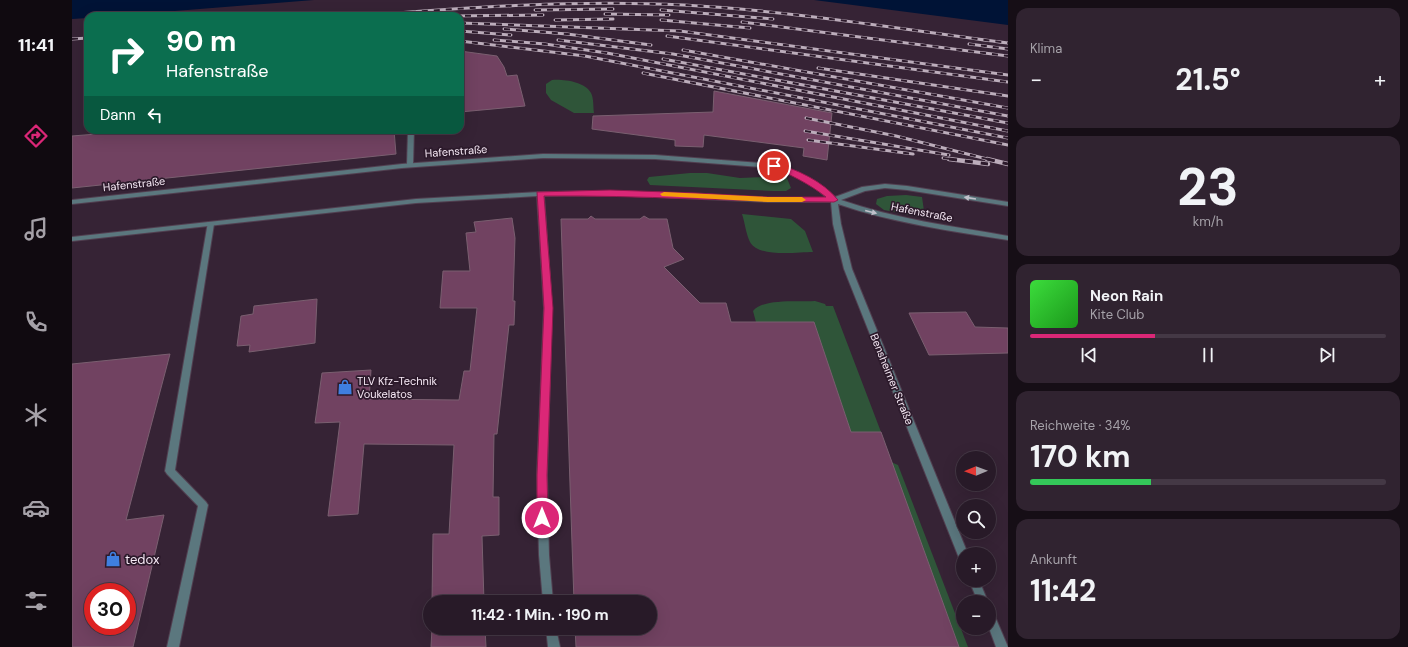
<!DOCTYPE html>
<html lang="de">
<head>
<meta charset="utf-8">
<style>
	body { margin:0; font-family:"DM Sans",sans-serif; background:#302330; color:#f1f3f6; height:100vh; display:flex; flex-direction:column; font-size:15px; white-space:nowrap }
	* { box-sizing:border-box; margin:0 }
	p { font-size:13px; color:#a5a1a8 }
	.icon { flex:none; width:22px; height:22px; fill:none; stroke:currentColor; stroke-width:2; stroke-linecap:round; stroke-linejoin:round }
	.map { position:relative; flex:1; overflow:hidden }
	.sheet { display:flex; flex-direction:column; gap:8px; padding:8px; background:#160e16; width:400px }
	.sheet>* { flex:none }
	.top-card { position:absolute; left:12px; top:12px; width:380px; height:122px; border-radius:12px; box-shadow:0 4px 16px #0002,0 0 0 1px #443845; background:#0b6e4f; color:#fff; overflow:hidden }
	.needle { width:26px; rotate:269deg }
	.fabs { position:absolute; left:884px; top:451px; display:grid; gap:8px }
	.fabs a { display:grid; place-items:center; width:40px; height:40px; border-radius:50%; background:#281a28; box-shadow:0 4px 16px #0002,0 0 0 1px #443845; font-size:20px }
	.speed { position:absolute; left:12px; top:583px; display:flex; gap:8px; font-size:20px; font-weight:700; text-align:center }
	.speed>* { display:grid; place-content:center; width:52px; height:52px; border-radius:50%; background:#281a28; box-shadow:0 4px 16px #0002,0 0 0 1px #443845; line-height:1 }
	.speed .limit { border:6px solid #d22; background:#fff; color:#111 }
	.pin { position:absolute; display:grid; place-items:center; width:34px; height:34px; color:#fff; margin:-17px; border:2px solid #fff; border-radius:50%; box-shadow:0 1px 4px #0007 }
	.me { position:absolute; width:44px; margin:-22px; rotate:0deg; stroke-linejoin:round; filter:drop-shadow(0 0 3px #0008) }
	.turn { display:flex; align-items:center; gap:14px; height:84px; padding:0 16px; font-size:18px }
	.turn .icon { width:52px; height:52px; stroke-width:2.5 }
	.turn b { display:block; font-size:28px; line-height:34px }
	.then { display:flex; align-items:center; height:38px; padding:0 16px; background:#0003; gap:8px; font-size:15px }
	.big { font-size:30px; font-weight:700; line-height:1.1 }
	.sheet .tile { flex:1; display:flex; flex-direction:column; justify-content:center; gap:6px; min-width:0; padding:0 14px; border-radius:12px; background:#302330 }
	.sheet .dial { align-items:center; gap:0 }
	.dial b { font-size:52px; line-height:1 }
	.song { display:flex; align-items:center; gap:12px }
	.cover { width:48px; height:48px; border-radius:6px; background:linear-gradient(135deg,hsl(120 70% 55%),hsl(120 70% 35%)) }
	.played { height:4px; border-radius:2px; background:linear-gradient(90deg,#db2777 35%,#443845 35%) }
	.keys { display:flex; justify-content:space-around; direction:ltr }
	.heat { display:flex; justify-content:space-between; align-items:center; font-size:22px; direction:ltr }
	.charge { height:6px; border-radius:3px; background:linear-gradient(90deg,#34c759 34%,#443845 0) }
	.trip { position:absolute; left:351px; top:595px; width:234px; height:40px; border-radius:20px; background:#281a28; box-shadow:0 4px 16px #0002,0 0 0 1px #443845; font-weight:700; line-height:40px; text-align:center }
	main { display:flex; flex:1; min-height:0 }
	.dock { display:flex; flex-direction:column; width:72px; justify-content:space-around; align-items:center; background:#100a10; color:#a5a1a8 }
	.dock .icon { width:28px; height:28px }
	.dock .on { color:#db2777 }
	.dock b { font-size:18px; color:#f1f3f6 }
	.map>svg:first-child { display:block }
</style>
</head>
<body>
<main>
<nav class="dock">
<b>11:41</b>
<svg class="icon on" aria-label="directions" viewBox="0 0 24 24"><path d="M12 3l9 9-9 9-9-9zM9 14v-3h6M13 9l2 2-2 2"/></svg>
<svg class="icon" aria-label="music" viewBox="0 0 24 24"><path d="M9 18V5l10-2v13"/><circle cx="6" cy="18" r="3"/><circle cx="16" cy="16" r="3"/></svg>
<svg class="icon" aria-label="phone" viewBox="0 0 24 24"><path d="M5 4h4l2 5-3 2q2 4 5 5l2-3 5 2v4C11 20 4 13 5 4z"/></svg>
<svg class="icon" aria-label="climate" viewBox="0 0 24 24"><path d="M12 3v18M4 7l16 10M4 17L20 7"/></svg>
<svg class="icon" aria-label="car" viewBox="0 0 24 24"><path d="M5 17H2v-5l4-1 3-4h7l3 4 3 1v5h-3M9 17h6M6 11h13"/><circle cx="7" cy="17" r="2"/><circle cx="17" cy="17" r="2"/></svg>
<svg class="icon" aria-label="filters" viewBox="0 0 24 24"><path d="M4 7h16M4 17h16"/><circle cx="9" cy="7" r="2"/><circle cx="15" cy="17" r="2"/></svg>
</nav>
<div class="map">
<svg width="936" height="647" viewBox="0 0 936 647">
	<rect width="100%" height="100%" fill="#362335"/>
	<g fill="#2f5539">
		<path d="M480 80C492 79 513 82 519 93 522 99 521 107 522 113H502L479 100 474 93V84Z"/>
		<polygon points="618,173 635,173 668,178 714,176 719,188 714,191 702,191 578,185 575,180 577,177"/>
		<polygon points="834,195 850,197 853,218 812,210 804,204 805,199 815,196"/>
		<path d="M670 214 719 219 733 231 741 252C725 252 687 258 678 242 674 234 673 223 670 214Z"/>
		<path d="M743 301 753 304 754 306H761L809 432H779L742 322H689L701 385 681 311C691 298 727 302 743 301Z"/>
		<polygon points="819,462 826,465 896,647 887,647"/>
	</g>
	<g fill="#001336">
		<polygon points="0,0 242,0 40,16 16,16 16,18 0,19"/>
		<polygon points="742,0 936,0 936,25"/>
	</g>
	<g fill="#714261" stroke="#7a5f70" fill-rule="evenodd">
		<polygon points="388,51 425,56 432,67 435,76 445,75 453,106 388,112"/>
		<polygon points="642,91 760,113 755,160 731,156 732,148 632,135 631,147 603,146 603,140 520,129 521,116 641,112"/>
		<polygon points="38,130 322,130 324,154 0,188 0,136 37,133"/>
		<polygon points="519,216 523,219 568,219 572,216 577,219 595,219 601,248 612,259 592,267 628,303 654,303 659,322 742,322 779,432 809,432 887,647 504,647 503,628 578,628 578,602 502,602 489,219 516,219"/>
		<polygon points="440,218 443,238 441,301 443,301 442,325 437,325 425,434 422,434 421,497 427,497 427,535 410,536 412,602 360,602 361,534 377,534 382,445 292,444 286,514 256,516 268,422 243,423 250,373 299,370 297,399 387,400 392,371 398,371 405,308 368,308 371,271 398,271 394,233 404,232 402,222"/>
		<polygon points="245,299 243,343 177,352 178,345 165,346 169,316 181,314 182,306"/>
		<polygon points="894,312 903,327 936,328 936,353 857,355 837,313"/>
		<path d="M98 354 54 520 92 515 61 647H0V364ZM21 592H55V626H21Z"/>
		<polygon points="360,628 413,628 414,647 359,647"/>
	</g>
	<g fill="none" stroke-linecap="round" stroke-linejoin="round">
		<g stroke="#513f50" stroke-width="2">
			<g id="service">
				<polygon points="336,130 342,130 341,165 338,167 335,165"/>
				<polygon points="136,222 140,222 142,224 103,470 134,502 136,505 107,647 95,647 126,506 95,474 93,471"/>
			</g>
		</g>
		<g stroke="#513f50" stroke-width="2">
			<g id="minor">
				<path d="M471 154 583 155 702 164 727 173 742 181 763 197 790 187 813 184 835 186 936 202V206L835 190 813 188 793 191 769 200C823 219 880 226 936 236V240C879 231 821 223 766 204L769 224 780 269 896 554H891V559L887 558 772 269 761 224 759 202H696L538 195 472 196 480 308 475 475 477 555 481 602H471L467 555 465 475 472 308 465 196 344 203 0 241V237L344 199 468 192 538 191 696 198H755L738 183 723 175 701 168 583 159 471 158 330 168 0 204V200L330 164Z"/>
				<polygon points="897,580 907,580 916,602 906,602"/>
				<polygon points="917,611 921,612 936,647 924,647 917,628"/>
				<polygon points="474,628 484,628 488,647 476,647"/>
			</g>
		</g>
		<use href="#service" fill="#5b777e" fill-rule="evenodd"/>
		<use href="#minor" fill="#5b777e" fill-rule="evenodd"/>
		<g stroke="#bcadbb" stroke-width="3">
			<g id="rail-far1">
				<polyline points="463,10 541,9"/>
				<polyline points="589,10 701,19"/>
				<polyline points="533,14 597,15"/>
				<path d="M290 16C397 7 505 0 612 5 721 11 828 29 936 43"/>
				<polyline points="381,16 471,15"/>
				<polyline points="483,20 541,19"/>
				<polyline points="589,20 678,28"/>
				<polyline points="670,22 936,56"/>
				<polyline points="388,23 608,31 936,75"/>
				<polyline points="432,29 495,34 579,45"/>
				<polyline points="388,31 439,35"/>
				<polyline points="595,36 936,82"/>
				<polyline points="0,39 16,38"/>
				<polyline points="422,40 473,44 535,53 936,131"/>
				<polyline points="486,40 601,54 936,116"/>
				<polyline points="388,41 513,56 936,138"/>
				<polyline points="897,44 936,49"/>
				<polyline points="611,50 936,108"/>
				<polyline points="591,59 936,123"/>
				<polyline points="746,68 936,96"/>
				<polyline points="571,73 936,145"/>
				<polyline points="734,118 824,136 919,160"/>
				<polyline points="733,131 877,155"/>
				<polyline points="736,140 841,154"/>
				<polyline points="871,158 885,160"/>
			</g>
		</g>
		<g stroke="#bcadbb" stroke-width="4.5">
			<g id="rail">
				<polyline points="877,159 916,164"/>
				<polyline points="915,159 936,164"/>
			</g>
		</g>
		<use href="#rail-far1" stroke="#2c1a2b" stroke-width="2" stroke-dasharray="6" stroke-linecap="butt"/>
		<use href="#rail" stroke="#2c1a2b" stroke-width="3" stroke-dasharray="8" stroke-linecap="butt"/>
	</g>
	<defs><path id="oneway-solid" d="M-6-.8H1V-3.2L6.5 0L1 3.2V.8H-6Z"/></defs>
	<g fill="#c0c1cb">
		<use href="#oneway-solid" transform="translate(898 198) rotate(-171)"/>
		<use href="#oneway-solid" transform="translate(799 212) rotate(14)"/>
	</g>
	<path fill="#db2777" stroke="#8e194d" d="M702 163C724 169 751 181 766 200L762 202C665 202 569 195 472 196L481 308 475 475 476 518 474 522 470 523 466 522 465 518V475L472 308 465 192 538 190 624 193 696 197H754C737 184 720 175 699 167L698 166Z"/>
	<polygon fill="#f59e0b" points="592,192 696,197 730,197 734,200 730,202 696,202 590,196 588,194"/>
	<defs>
		<g id="shop-bare" transform="scale(1.2)"><path d="M-5-2.5h2.3a2.7 3.5 0 0 1 5.4 0H5L5.5 6h-11ZM-1.5-2.5h3a1.5 2.3 0 0 0-3 0Z" fill="#3f7fe0" stroke="#2c1a2b" stroke-width="2.5" paint-order="stroke"/></g>
	</defs>
	<g fill-rule="evenodd">
		<use href="#shop-bare" x="273" y="387"/>
		<use href="#shop-bare" x="41" y="559"/>
	</g>
	<g text-anchor="middle" stroke-width="3.5" stroke-linejoin="round" paint-order="stroke">
		<g font-size="11" fill="#f6e9f5" stroke="#2c1a2b">
			<text transform="translate(384 151) rotate(-4)" y="4">Hafenstraße</text>
			<text transform="translate(62 184) rotate(-6)" y="4">Hafenstraße</text>
			<text transform="translate(850 212) rotate(11)" y="4">Hafenstraße</text>
			<text transform="translate(820 379) rotate(68)" y="4">Bensheimer Straße</text>
		</g>
		<g font-size="11" fill="#f6e9f5" stroke="#2c1a2b" text-anchor="start">
			<text x="285" y="385">TLV Kfz-Technik<tspan x="285" dy="13">Voukelatos</tspan></text>
		</g>
		<g font-size="13" fill="#f6e9f5" stroke="#2c1a2b" text-anchor="start">
			<text x="53" y="564">tedox</text>
		</g>
	</g>
</svg>
<div class="fabs">
<a><svg class="needle" viewBox="-14 -14 28 28"><path d="M0-13l5 13h-10z" fill="#e53935"/><path d="M0 13l5-13h-10z" fill="#a5a1a8"/></svg></a>
<a><svg class="icon" aria-label="search" viewBox="0 0 24 24"><circle cx="10" cy="10" r="6"/><path d="M15 15l6 6"/></svg></a>
<a>+</a>
<a>−</a>
</div>
<div class="speed"><div class="limit">30</div></div>
<div class="pin" style="left:702px;top:166px;background:#d93025"><svg class="icon" aria-label="arrive" viewBox="0 0 24 24"><path d="M6 21V4h12l-3 4 3 4H6"/></svg></div>
<svg class="me" style="left:470px;top:518px" viewBox="-20 -20 40 40"><circle r="17" fill="#db2777" stroke="#fff" stroke-width="3"/><path d="M0-11L8 9 0 5-8 9z" fill="#fff"/></svg>
<div class="trip">11:42 · 1 Min. · 190 m</div>
<div class="top-card">
<div class="turn"><svg class="icon" aria-label="right" viewBox="0 0 24 24"><path d="M7 20v-9h11M14 6l5 5-5 5"/></svg><div><b>90 m</b>Hafenstraße</div></div>
<div class="then">Dann<svg class="icon" aria-label="left" viewBox="0 0 24 24"><path d="M17 20v-9H6M10 6l-5 5 5 5"/></svg></div>
</div>
</div>
<section class="sheet">
<div class="tile"><p>Klima</p>
<div class="heat"><a>−</a><b class="big">21.5°</b><a>+</a></div>
</div>
<div class="tile dial"><b>23</b><p>km/h</p></div>
<div class="tile">
<div class="song"><i class="cover"></i><div><b>Neon Rain</b><p>Kite Club</p></div></div>
<div class="played"></div>
<div class="keys"><svg class="icon" aria-label="previous" viewBox="0 0 24 24"><path d="M18 5L8 12l10 7zM5 5v14"/></svg><svg class="icon" aria-label="pause" viewBox="0 0 24 24"><path d="M8 5v14M16 5v14"/></svg><svg class="icon" aria-label="next" viewBox="0 0 24 24"><path d="M6 5l10 7-10 7zM19 5v14"/></svg></div>
</div>
<div class="tile"><p>Reichweite · 34%</p><b class="big">170 km</b><div class="charge"></div></div>
<div class="tile"><p>Ankunft</p><b class="big">11:42</b></div>
</section>
</main>
</body>
</html>
